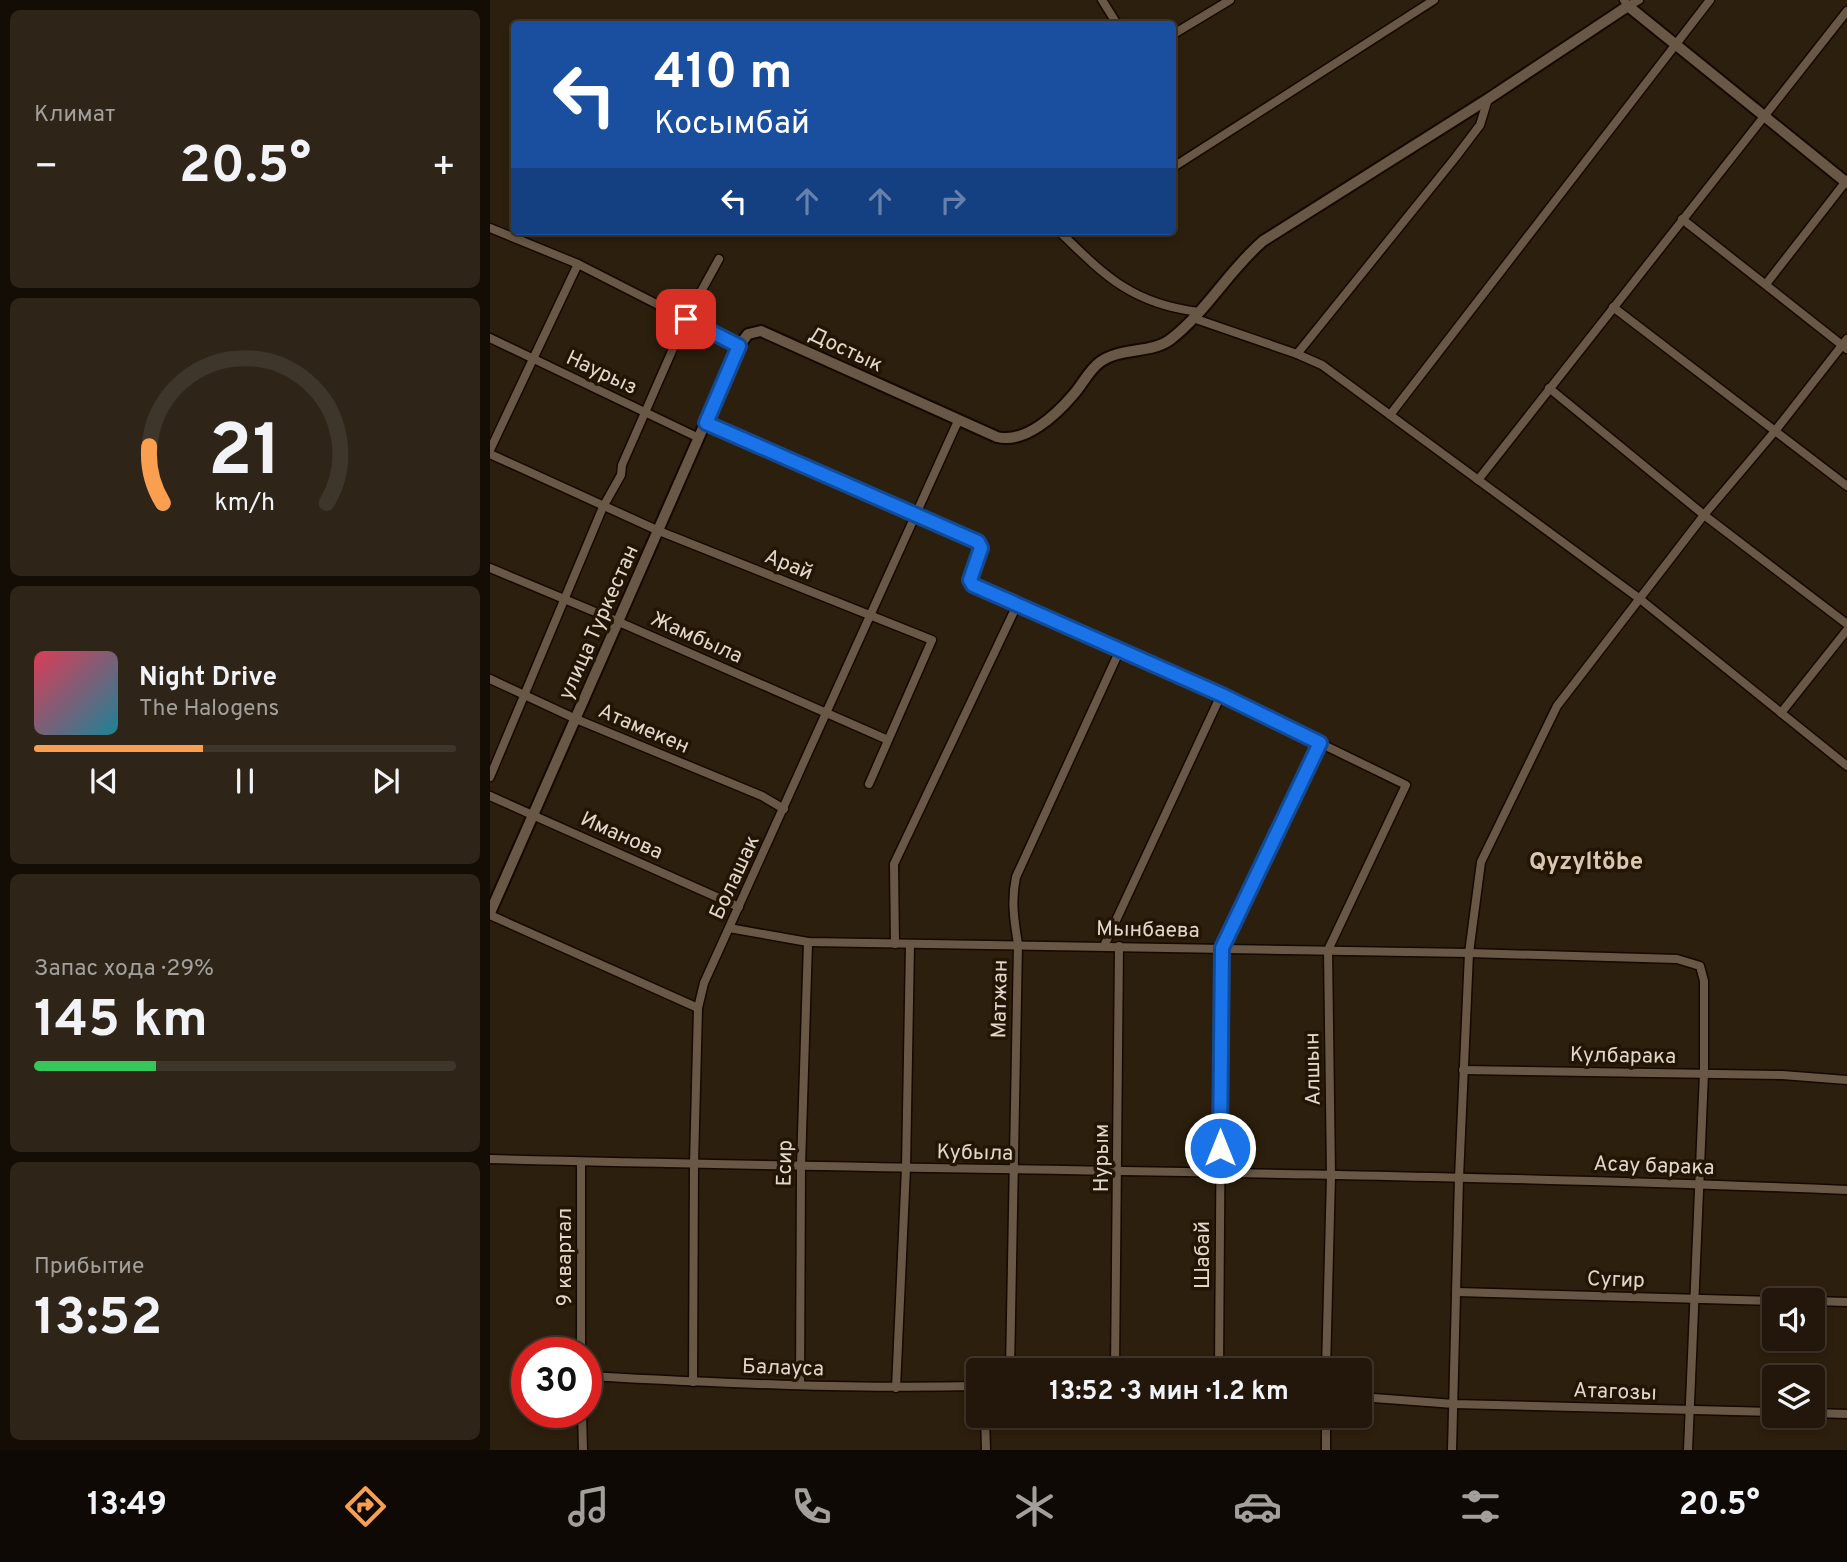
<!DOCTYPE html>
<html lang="ru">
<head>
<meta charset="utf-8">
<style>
	body { margin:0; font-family:Overpass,sans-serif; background:#2e2418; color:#f1f3f6; height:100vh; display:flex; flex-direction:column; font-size:26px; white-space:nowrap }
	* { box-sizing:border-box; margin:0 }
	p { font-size:23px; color:#a29f9c }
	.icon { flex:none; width:38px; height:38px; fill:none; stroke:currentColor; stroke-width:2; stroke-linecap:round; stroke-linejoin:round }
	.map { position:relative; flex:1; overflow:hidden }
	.side { display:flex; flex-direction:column; gap:10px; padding:10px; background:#130d06; width:490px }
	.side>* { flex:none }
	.top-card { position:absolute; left:21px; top:21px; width:665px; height:214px; border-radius:7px; box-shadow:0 4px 10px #0003,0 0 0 2px #3f362b; background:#1a4fa0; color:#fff; overflow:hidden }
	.tools { position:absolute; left:1272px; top:1288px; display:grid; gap:14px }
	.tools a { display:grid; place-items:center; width:63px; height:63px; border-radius:7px; background:#22170a; box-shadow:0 4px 10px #0003,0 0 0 2px #3f362b; font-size:35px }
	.speed { position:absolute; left:21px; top:1337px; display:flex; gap:14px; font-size:35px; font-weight:700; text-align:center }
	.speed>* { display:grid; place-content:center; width:91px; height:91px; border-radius:50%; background:#22170a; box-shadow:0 4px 10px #0003,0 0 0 2px #3f362b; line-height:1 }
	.speed .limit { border:10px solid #d22; background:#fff; color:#111 }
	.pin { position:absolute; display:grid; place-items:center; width:60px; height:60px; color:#fff; margin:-30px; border-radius:14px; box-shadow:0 4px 10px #0006 }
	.me { position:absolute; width:77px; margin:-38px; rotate:0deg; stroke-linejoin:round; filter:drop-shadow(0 0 5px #0008) }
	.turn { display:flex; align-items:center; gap:24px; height:147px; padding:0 28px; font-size:32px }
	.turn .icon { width:91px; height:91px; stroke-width:2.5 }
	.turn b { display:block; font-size:49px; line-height:60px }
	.lanes { display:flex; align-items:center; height:66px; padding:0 28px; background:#0003; justify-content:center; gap:35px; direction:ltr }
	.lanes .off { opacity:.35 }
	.big { font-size:52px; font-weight:700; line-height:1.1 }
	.side .card { flex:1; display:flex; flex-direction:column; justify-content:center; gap:10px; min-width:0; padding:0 24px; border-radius:10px; background:#2e2418 }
	.side .dial { align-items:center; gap:0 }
	.dial svg { height:182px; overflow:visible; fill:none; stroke:#3f362b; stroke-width:7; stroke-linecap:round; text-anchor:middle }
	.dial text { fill:#f1f3f6; stroke:none }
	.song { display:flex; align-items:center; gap:21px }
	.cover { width:84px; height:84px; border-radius:10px; background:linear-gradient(135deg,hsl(350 70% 55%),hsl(190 70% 35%)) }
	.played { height:7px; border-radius:4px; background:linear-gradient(90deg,#fa9f4f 40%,#3f362b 40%) }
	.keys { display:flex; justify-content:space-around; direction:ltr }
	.heat { display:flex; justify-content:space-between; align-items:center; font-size:38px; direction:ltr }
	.charge { height:10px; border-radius:5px; background:linear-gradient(90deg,#34c759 29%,#3f362b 0) }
	.trip { position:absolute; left:476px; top:1358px; width:406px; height:70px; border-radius:7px; background:#22170a; box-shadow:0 4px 10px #0003,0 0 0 2px #3f362b; font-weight:700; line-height:70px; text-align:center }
	.tabs { display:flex; height:112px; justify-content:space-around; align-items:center; background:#0e0904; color:#a29f9c }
	.tabs .icon { width:49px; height:49px }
	.tabs .selected { color:#fa9f4f }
	.tabs b { font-size:32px; color:#f1f3f6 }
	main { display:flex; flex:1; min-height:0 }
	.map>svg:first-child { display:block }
</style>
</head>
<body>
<main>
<section class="side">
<div class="card"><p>Климат</p>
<div class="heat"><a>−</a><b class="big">20.5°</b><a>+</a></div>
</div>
<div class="card dial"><svg viewBox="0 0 100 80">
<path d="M14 69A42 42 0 1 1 86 69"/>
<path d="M14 69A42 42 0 0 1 8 44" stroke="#fa9f4f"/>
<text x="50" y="56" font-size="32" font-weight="700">21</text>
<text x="50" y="72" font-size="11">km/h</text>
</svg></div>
<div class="card">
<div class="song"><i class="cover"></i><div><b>Night Drive</b><p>The Halogens</p></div></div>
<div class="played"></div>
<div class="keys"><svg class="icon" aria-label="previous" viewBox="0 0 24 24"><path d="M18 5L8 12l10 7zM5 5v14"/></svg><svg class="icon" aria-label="pause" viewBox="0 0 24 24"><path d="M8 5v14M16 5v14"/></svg><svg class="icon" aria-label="next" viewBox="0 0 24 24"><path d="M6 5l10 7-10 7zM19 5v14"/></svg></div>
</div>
<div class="card"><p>Запас хода · 29%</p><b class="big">145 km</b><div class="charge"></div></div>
<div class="card"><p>Прибытие</p><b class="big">13:52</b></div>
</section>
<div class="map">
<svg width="1357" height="1450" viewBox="0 0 1357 1450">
	<rect width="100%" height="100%" fill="#2d1f0d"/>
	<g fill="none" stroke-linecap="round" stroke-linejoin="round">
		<g stroke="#150800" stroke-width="11">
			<g id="street">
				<polyline points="612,0 627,24"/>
				<polyline points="1134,0 1138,6 1149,0"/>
				<polyline points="682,35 740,0"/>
				<polyline points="682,168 944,0"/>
				<polyline points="1192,219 1357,349"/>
				<polyline points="0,228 88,264 249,346"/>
				<path d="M569 231C615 276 642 304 709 312"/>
				<polyline points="1276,284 1357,180"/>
				<polyline points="1123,307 1357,486"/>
				<polyline points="703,318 807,354 965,158 990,125 998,99"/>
				<polyline points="0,338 209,438"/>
				<polyline points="807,354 832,365 1150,599 1357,766"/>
				<polyline points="1059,388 1214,515 1357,624"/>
				<polyline points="900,415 1220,0"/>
				<polyline points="216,423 488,542 491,548 480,580 483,585 731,695 916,785 838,950 841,1175 836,1370"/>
				<polyline points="0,450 88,264"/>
				<polyline points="0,454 169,531 442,640 379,784"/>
				<polyline points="988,480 1357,11"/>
				<polyline points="0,568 129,622 398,740"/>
				<polyline points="0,679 86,719 272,796 294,809"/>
				<polyline points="1291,713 1357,630"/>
				<polyline points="0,777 113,507 131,475 132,465 196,319 229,259"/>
				<polyline points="0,796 249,907"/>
				<polyline points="0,915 208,1008"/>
				<polyline points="239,928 318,942 979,953 1187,959 1210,966 1214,981 1214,1073 1198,1450"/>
				<polyline points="405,944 404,864 527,605"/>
				<polyline points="614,946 731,695"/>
				<polyline points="973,1070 1292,1075 1357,1080"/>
				<path d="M0 1159C452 1171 905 1171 1357 1190"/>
				<polyline points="91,1162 91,1353"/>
				<polyline points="967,1292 1284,1301"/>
				<polyline points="1323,1301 1357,1302"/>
				<path d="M520 1370 528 944C524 920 521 900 526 877L629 652"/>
				<polyline points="625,1370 629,946"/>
				<polyline points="729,1370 732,948 830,743"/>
				<path d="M96 1376C227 1383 357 1389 488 1386"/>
				<polyline points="203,1382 204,1164 208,1008 214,983 468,421"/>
				<polyline points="310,1385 311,1166 318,942"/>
				<polyline points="406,1388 416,1168 420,945"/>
				<polyline points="870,1397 964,1404 1284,1412"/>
				<polyline points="92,1412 93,1450"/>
				<polyline points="1323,1413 1357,1414"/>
				<polyline points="495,1416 496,1450"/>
				<polyline points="836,1416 836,1450"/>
				<polyline points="962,1450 969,1178 979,953 991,862 1067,706 1214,515 1285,431 1357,339"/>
			</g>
		</g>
		<g stroke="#150800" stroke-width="14">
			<path id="secondary" d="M0 913 249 346 258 334 271 331 507 437C535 444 566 415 583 395 592 385 599 370 610 362 630 347 662 354 681 339 717 311 739 270 773 241L998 99 1138 6 1357 183"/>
		</g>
		<use href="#street" stroke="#695845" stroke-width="8"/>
		<use href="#secondary" stroke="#695845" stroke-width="10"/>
	</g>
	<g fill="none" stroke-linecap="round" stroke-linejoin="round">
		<g stroke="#114b97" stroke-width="18">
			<polyline id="route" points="196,319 249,346 216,423 488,542 491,548 480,580 483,585 732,695 830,743 732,948 730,1148"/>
		</g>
		<use href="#route" stroke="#1a73e8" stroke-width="12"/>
	</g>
	<g text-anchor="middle" stroke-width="7" stroke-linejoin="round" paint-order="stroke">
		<g font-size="21" fill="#e1d7cc" stroke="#231504">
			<text transform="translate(356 349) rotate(25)" y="7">Достык</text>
			<text transform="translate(112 372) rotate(25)" y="7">Наурыз</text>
			<text transform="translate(299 564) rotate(22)" y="7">Арай</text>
			<text transform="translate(108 622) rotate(-66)" y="7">улица Туркестан</text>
			<text transform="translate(207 637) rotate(24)" y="7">Жамбыла</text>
			<text transform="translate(154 728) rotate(23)" y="7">Атамекен</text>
			<text transform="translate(132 835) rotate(24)" y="7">Иманова</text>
			<text transform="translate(244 877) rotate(-65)" y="7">Болашак</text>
			<text transform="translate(658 929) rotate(1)" y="7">Мынбаева</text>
			<text transform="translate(509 999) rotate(-89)" y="7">Матжан</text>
			<text transform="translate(1133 1055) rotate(1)" y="7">Кулбарака</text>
			<text transform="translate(822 1069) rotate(-91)" y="7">Алшын</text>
			<text transform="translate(485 1152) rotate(1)" y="7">Кубыла</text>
			<text transform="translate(611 1158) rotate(-90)" y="7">Нурым</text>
			<text transform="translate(294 1163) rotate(-89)" y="7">Есир</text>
			<text transform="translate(1164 1165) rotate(2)" y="7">Асау барака</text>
			<text transform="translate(712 1255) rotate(-90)" y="7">Шабай</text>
			<text transform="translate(74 1257) rotate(-90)" y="7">9 квартал</text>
			<text transform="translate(1126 1279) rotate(2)" y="7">Сугир</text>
			<text transform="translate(293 1367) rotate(2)" y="7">Балауса</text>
			<text transform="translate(1125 1391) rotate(2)" y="7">Атагозы</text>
		</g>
		<g font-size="24" font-weight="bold" fill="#dac7b1" stroke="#231504">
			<text x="1096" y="869">Qyzyltöbe</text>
		</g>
	</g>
</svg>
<div class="tools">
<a><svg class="icon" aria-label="sound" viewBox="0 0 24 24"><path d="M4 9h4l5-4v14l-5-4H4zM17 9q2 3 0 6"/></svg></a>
<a><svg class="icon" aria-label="layers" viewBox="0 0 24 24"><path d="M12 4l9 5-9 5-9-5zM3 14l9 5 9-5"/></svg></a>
</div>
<div class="speed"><div class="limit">30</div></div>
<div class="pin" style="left:196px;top:319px;background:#d93025"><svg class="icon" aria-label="arrive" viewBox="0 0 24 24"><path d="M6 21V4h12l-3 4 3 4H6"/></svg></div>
<svg class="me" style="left:730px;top:1148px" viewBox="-20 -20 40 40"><circle r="17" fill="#1a73e8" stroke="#fff" stroke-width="3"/><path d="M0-11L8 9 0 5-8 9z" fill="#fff"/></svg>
<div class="trip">13:52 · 3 мин · 1.2 km</div>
<div class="top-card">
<div class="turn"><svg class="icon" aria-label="left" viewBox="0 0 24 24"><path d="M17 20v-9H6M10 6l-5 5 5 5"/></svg><div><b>410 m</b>Косымбай</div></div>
<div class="lanes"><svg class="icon" aria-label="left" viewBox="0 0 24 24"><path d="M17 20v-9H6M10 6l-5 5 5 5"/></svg><svg class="icon off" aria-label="ahead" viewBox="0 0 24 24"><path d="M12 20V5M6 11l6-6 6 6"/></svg><svg class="icon off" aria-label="ahead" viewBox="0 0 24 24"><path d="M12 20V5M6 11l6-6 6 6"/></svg><svg class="icon off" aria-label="right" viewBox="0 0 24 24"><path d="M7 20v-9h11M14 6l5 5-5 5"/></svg></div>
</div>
</div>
</main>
<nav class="tabs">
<b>13:49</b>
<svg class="icon selected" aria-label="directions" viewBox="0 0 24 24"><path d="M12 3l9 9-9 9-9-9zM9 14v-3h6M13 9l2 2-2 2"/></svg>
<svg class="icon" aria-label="music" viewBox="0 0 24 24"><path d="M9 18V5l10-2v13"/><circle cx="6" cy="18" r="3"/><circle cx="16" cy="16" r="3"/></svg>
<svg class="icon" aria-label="phone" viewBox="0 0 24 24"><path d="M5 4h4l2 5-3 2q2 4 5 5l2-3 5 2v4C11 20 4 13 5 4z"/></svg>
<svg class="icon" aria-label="climate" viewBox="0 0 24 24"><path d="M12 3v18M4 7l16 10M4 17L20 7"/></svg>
<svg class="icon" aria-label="car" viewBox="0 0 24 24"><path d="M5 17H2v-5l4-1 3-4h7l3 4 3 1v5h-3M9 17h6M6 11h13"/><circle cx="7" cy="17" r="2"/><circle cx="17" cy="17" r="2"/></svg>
<svg class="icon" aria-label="filters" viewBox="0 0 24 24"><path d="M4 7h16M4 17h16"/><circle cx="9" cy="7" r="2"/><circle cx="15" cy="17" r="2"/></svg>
<b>20.5°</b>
</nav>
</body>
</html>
